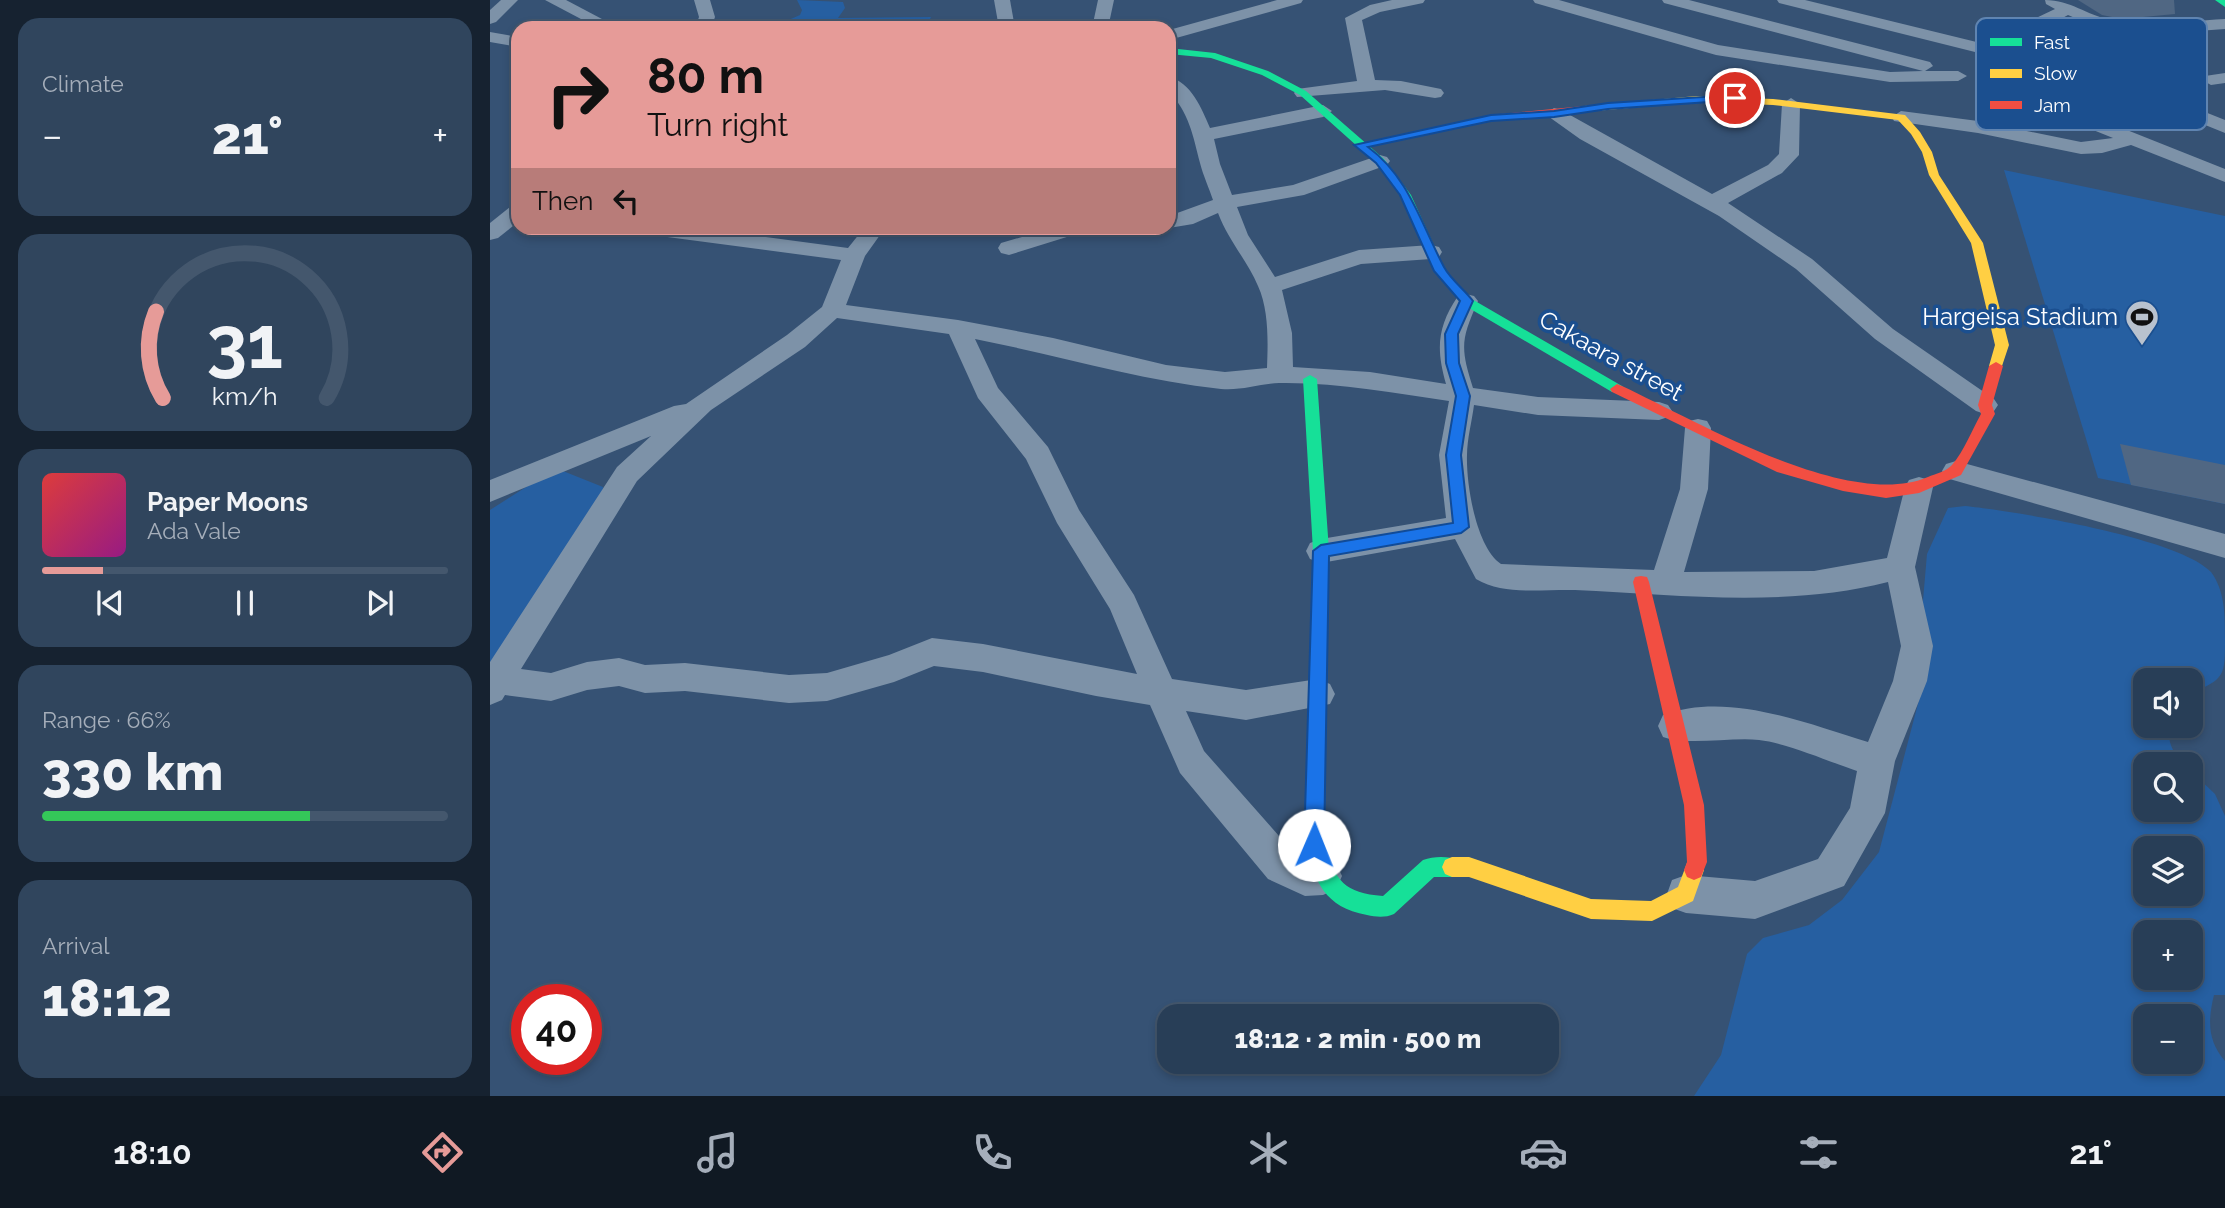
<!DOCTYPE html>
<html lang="en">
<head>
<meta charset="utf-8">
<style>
	body { margin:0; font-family:Raleway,sans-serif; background:#30455d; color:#f1f3f6; height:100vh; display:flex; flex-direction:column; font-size:26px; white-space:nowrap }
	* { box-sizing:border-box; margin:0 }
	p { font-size:23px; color:#a5aeba }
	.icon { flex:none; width:38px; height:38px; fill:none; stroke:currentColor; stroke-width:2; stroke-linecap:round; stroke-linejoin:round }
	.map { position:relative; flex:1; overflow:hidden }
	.drawer { display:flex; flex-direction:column; gap:18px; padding:18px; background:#162230; width:490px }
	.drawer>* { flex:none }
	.banner { position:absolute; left:21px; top:21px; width:665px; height:214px; border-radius:21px; box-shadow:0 4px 10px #0003,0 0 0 2px #44576d; background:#e69b98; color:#111; overflow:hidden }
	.tools { position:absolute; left:1643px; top:668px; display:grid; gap:14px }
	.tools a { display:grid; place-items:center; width:70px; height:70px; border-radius:14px; background:#283e57; box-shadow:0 4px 10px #0003,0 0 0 2px #44576d; font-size:35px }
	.speed { position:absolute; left:21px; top:984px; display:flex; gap:14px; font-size:35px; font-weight:700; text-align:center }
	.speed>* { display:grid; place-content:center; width:91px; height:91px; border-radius:50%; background:#283e57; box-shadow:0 4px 10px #0003,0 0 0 2px #44576d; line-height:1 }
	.speed .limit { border:10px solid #d22; background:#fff; color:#111 }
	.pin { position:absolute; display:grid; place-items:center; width:60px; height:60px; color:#fff; margin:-30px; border:4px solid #fff; border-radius:50%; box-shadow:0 2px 7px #0007 }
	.me { position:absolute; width:77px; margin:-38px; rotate:1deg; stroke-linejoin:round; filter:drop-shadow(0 0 5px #0008) }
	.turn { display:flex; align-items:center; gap:24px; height:147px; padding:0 21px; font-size:32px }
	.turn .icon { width:91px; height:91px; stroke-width:2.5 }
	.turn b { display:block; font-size:49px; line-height:60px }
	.then { display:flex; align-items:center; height:66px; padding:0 21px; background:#0003; gap:14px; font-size:26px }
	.big { font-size:52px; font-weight:800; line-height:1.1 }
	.drawer .card { flex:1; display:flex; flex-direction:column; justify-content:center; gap:10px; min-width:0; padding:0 24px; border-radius:21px; background:#30455d }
	.drawer .dial { align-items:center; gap:0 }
	.dial svg { height:182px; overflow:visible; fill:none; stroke:#44576d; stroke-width:7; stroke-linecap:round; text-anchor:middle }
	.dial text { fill:#f1f3f6; stroke:none }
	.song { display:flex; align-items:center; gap:21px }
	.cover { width:84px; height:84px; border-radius:10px; background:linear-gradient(135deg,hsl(0 70% 55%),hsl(310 70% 35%)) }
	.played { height:7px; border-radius:4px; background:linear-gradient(90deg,#e69b98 15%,#44576d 15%) }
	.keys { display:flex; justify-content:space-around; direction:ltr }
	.heat { display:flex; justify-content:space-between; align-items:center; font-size:38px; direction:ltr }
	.charge { height:10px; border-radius:5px; background:linear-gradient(90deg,#34c759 66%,#44576d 0) }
	.trip { position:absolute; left:667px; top:1004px; width:402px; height:70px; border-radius:21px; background:#283e57; box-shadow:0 4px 10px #0003,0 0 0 2px #44576d; font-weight:800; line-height:70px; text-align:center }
	.tab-bar { display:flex; height:112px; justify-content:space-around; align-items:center; background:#101923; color:#a5aeba }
	.tab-bar .icon { width:49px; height:49px }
	.tab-bar .active { color:#e69b98 }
	.tab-bar b { font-size:32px; color:#f1f3f6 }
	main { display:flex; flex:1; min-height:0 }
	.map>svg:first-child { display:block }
</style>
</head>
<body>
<main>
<section class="drawer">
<div class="card"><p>Climate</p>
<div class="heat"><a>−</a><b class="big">21°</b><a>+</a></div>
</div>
<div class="card dial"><svg viewBox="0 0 100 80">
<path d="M14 69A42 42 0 1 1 86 69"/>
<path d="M14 69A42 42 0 0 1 11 31" stroke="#e69b98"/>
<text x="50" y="56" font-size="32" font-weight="700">31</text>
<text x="50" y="72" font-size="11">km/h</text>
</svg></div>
<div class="card">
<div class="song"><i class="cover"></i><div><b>Paper Moons</b><p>Ada Vale</p></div></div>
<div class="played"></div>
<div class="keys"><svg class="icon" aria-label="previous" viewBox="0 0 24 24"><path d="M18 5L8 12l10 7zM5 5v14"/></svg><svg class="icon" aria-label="pause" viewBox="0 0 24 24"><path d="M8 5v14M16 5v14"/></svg><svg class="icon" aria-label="next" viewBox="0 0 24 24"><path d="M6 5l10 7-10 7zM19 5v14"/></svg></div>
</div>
<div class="card"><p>Range · 66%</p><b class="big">330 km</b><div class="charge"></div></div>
<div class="card"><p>Arrival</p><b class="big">18:12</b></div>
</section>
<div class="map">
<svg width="1735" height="1096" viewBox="0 0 1735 1096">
	<rect width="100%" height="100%" fill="#365274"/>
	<g fill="#265fa1" fill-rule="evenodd">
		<polygon points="307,0 353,2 355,8 348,18 441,17 438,24 429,28 280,28 310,15 312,10"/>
		<polygon points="1514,170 1735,216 1735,504 1608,478"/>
		<polygon points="73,471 113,487 112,499 0,663 0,510 55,475"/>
		<path d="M1475 506C1525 511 1690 538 1721 572 1735 591 1735 615 1735 638 1735 676 1735 679 1701 693V681H1656V726H1680C1676 741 1684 755 1695 765H1656V810H1701V771L1725 794 1735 816V995H1724C1718 1019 1717 1041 1735 1061V1096H1204L1231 1055 1257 954 1273 938 1319 925 1352 900 1389 852 1439 662 1432 612 1437 554 1458 508ZM1656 849H1701V894H1656ZM1656 933H1701V978H1656ZM1656 1017H1701V1062H1656Z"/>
	</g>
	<g fill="#506783">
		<polygon points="1588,0 1684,0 1685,14 1632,19 1612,15"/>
		<polygon points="1630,444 1735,465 1735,504 1641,485"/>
	</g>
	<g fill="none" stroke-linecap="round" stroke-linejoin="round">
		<g fill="#7d92a8" fill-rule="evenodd">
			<polygon points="11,0 28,0 6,22 0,24 0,10"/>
			<polygon points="55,0 76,0 129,28 108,28"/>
			<polygon points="204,0 220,0 225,17 221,28 205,28 209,17"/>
			<polygon points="504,0 520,0 525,28 509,28"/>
			<polygon points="608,0 624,0 618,28 602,28"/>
			<polygon points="787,0 813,0 811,3 679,40 679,30"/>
			<polygon points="902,0 935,0 933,3 890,12 872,20 885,80 911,81 951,89 954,93 951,97 945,98 895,90 807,97 804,93 807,89 867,81 855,18 880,5"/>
			<polygon points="1043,0 1069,0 1228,45 1400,72 1433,71 1174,3 1172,0 1199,0 1440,62 1443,66 1435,71 1468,71 1477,76 1468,81 1400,82 1226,55 1045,3"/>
			<path d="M1287 0H1315L1511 48 1544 19 1565 9 1556 4 1555 0C1581 0 1596 15 1621 20 1658 29 1698 21 1735 19V29C1680 33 1629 39 1578 15L1556 27 1527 52 1610 70 1735 120V133L1599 78 1522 61 1519 83 1735 169V182L1641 145 1612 153 1591 154 1488 133 1404 121 1402 117 1411 111 1488 121 1591 142 1623 138 1504 90 1501 86 1505 57 1289 3Z"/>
			<polygon points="0,32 28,37 28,47 0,42"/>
			<polygon points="1735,73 1735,83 1721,85 1712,80 1715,76"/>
			<path d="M679 77C701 82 712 109 720 128L833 105 842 111 833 117 724 139 730 164 742 195 803 185 890 155 897 157 900 161 897 165 814 195 747 207 758 235 785 277 869 250 941 245 949 247 952 252 949 257 941 259 871 264 792 290 802 333 803 367 880 372 956 384C946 349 947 327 968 296L976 294 984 296 988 301C971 340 970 347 983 388L1048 397 1169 402 1178 405 1182 411 1178 417 1169 420 1048 415 984 405C982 421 977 439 977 455 976 484 986 547 1011 564L1164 570 1190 489 1195 428 1199 421 1208 419 1217 421 1221 428 1218 489 1194 572 1324 571 1397 558 1415 487 1419 480 1429 477 1439 480 1443 487 1425 567 1443 646 1437 681 1405 761 1395 813 1354 886 1265 919 1196 913 1182 908 1177 894 1182 880 1196 875 1265 881 1328 859 1360 808 1367 771C1340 762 1297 743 1269 740 1241 737 1197 746 1173 737L1168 726 1173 715C1238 691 1315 723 1378 742L1403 681 1411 646 1398 582C1296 608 1189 595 1085 590 1053 589 1015 596 986 579L965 539 831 563 820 559 816 551 820 543 831 539 956 518 949 455 959 401C904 393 846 382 789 383 770 384 750 391 731 389 648 380 567 355 485 339L508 388 558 447 589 510 644 595 682 679 756 690 828 679 840 684 845 694 840 704 756 720 696 711 714 751 804 853C819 859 832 857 846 863L852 876 846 889 833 895 815 896 778 879 690 773 660 705 606 696 493 672 444 666 404 682 337 701 299 703 195 691 155 693 129 686 97 690 61 701 15 695 12 700 0 705V662L127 467 161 436 0 502V480L184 406 196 404 297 335 332 307 351 260 162 235 154 233 152 228H207L358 248 374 228H395L375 256 356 305 468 320 563 338 676 365 735 372 777 368C778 342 779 310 768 286 757 260 738 240 728 213L703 224 679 228H675H679V216L723 200C719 188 713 175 710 163 703 136 699 112 679 92ZM347 318 459 334 488 398 536 459 567 523 620 609 647 674 493 644 442 638 399 655 337 673 299 675 195 663 155 665 129 658 97 662 61 673 31 669 147 481 221 410 315 347Z"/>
			<polygon points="1301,98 1310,104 1309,155 1292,173 1238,203 1322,259 1403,329 1504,399 1508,405 1504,411 1495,414 1486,411 1385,339 1306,269 1229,216 1090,139 1055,114 1064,108 1071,110 1222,194 1278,165 1289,154 1292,104"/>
			<polygon points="28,206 28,222 8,238 0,240 0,223 20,207"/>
			<polygon points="563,228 655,228 652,233 644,235 580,236 519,255 511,253 508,248 511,243"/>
			<polygon points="1466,461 1735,534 1735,558 1456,478 1452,471 1456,464"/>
		</g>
		<g fill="#16e098" fill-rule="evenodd">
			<polygon points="1725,0 1735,0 1735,7"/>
			<polygon points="679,48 725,53 778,71 816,91 894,159 921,195 955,270 980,298 1132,386 1134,389 1132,392 1122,392 972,304 944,271 910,195 886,163 810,95 772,75 721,58 679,54"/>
			<path d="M820 375 827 379 839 551 834 845C846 881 854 893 893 896L933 860C944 856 958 856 969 860L972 867 969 874 962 877H944L904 914C895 918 886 917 877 915 834 907 826 882 814 845L823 551 813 379Z"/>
		</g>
		<g fill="#ffcf43" fill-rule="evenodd">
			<polygon points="1207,96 1283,99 1415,115 1430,132 1442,152 1449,175 1493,243 1519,345 1511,369 1501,369 1499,366 1505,345 1481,243 1439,175 1432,152 1421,134 1408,120 1283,105 1207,102 1094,112 1089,109 1094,106"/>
			<polygon points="962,857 979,857 1101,899 1161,901 1188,887 1197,863 1204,860 1211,863 1214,870 1203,901 1162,921 1101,919 979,877 962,877 955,874 952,867 955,860"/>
		</g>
		<g fill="#f24e42" fill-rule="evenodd">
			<polygon points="1094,106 1099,109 1097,111 1001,121 870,148 865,145 1001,115"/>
			<path d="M1506 362 1513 366 1502 405 1505 414 1471 475 1429 493 1396 498 1353 491 1287 472 1122 392 1120 389 1127 384 1132 386C1207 421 1358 511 1438 477 1445 474 1457 471 1462 465 1474 451 1482 430 1491 414L1488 405 1499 366Z"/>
			<polygon points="1151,576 1157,577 1159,582 1214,805 1217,862 1211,877 1204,880 1197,877 1194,870 1197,862 1194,805 1143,582 1145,577"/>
		</g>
	</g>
	<path fill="#1a73e8" stroke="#114b97" stroke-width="2" d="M1245 95 1250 98 1248 100 1118 109 1064 117 1001 121 878 147C919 177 931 224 954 267 961 280 974 289 983 301L968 334 969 363 980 396 971 455 979 527 971 533 839 556 834 845 831 852 824 855 817 852 814 845 823 551 831 545 963 523 956 455 966 396 956 363 955 334 970 301 944 271 910 195 886 163 864 145 1001 115 1064 111 1118 103Z"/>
	<defs>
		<g id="stadium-pin" transform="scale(1.75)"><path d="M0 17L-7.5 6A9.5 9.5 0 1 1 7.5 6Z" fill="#b9c2ce" stroke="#1b4f8f"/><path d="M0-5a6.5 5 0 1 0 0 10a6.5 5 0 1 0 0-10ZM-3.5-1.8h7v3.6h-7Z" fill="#111"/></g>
	</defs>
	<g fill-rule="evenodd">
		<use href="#stadium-pin" x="1652" y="317"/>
	</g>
	<g text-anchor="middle" stroke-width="7" stroke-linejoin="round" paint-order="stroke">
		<g font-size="24" fill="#fff" stroke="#1b4f8f" text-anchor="end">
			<text x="1628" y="325">Hargeisa Stadium</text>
		</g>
		<g font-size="24" fill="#fff" stroke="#1b4f8f">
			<text transform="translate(1121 356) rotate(29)" y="8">Cakaara street</text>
		</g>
	</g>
	<rect x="1486" y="18" width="231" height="112" rx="10" fill="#1b4f8f" stroke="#5f84b1" stroke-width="2"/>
	<rect x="1500" y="38" width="32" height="8" fill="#16e098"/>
	<rect x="1500" y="69" width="32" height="9" fill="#ffcf43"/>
	<rect x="1500" y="101" width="32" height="8" fill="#f24e42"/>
	<g font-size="19" fill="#fff">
		<text x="1544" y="49">Fast</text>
		<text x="1544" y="80">Slow</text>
		<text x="1544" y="112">Jam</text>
	</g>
</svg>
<div class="tools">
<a><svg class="icon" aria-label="sound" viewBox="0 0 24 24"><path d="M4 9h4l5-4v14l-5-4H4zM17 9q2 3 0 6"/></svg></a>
<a><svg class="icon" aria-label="search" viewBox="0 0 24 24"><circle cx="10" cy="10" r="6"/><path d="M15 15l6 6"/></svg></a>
<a><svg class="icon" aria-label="layers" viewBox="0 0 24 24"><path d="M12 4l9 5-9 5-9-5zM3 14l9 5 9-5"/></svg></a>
<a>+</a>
<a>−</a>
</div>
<div class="speed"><div class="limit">40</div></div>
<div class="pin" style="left:1245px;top:98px;background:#d93025"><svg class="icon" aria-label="arrive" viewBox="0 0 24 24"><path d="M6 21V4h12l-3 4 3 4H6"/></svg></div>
<svg class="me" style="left:824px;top:845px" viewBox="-20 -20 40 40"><circle r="19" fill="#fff"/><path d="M0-13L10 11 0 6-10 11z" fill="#1a73e8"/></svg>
<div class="trip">18:12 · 2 min · 500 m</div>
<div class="banner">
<div class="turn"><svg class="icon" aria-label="right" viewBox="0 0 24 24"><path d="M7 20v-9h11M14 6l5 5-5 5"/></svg><div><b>80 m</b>Turn right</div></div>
<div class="then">Then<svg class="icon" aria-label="left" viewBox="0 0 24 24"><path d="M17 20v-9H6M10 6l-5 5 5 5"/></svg></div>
</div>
</div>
</main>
<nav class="tab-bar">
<b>18:10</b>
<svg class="icon active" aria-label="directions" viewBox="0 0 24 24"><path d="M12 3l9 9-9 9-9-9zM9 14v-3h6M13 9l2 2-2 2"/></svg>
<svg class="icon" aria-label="music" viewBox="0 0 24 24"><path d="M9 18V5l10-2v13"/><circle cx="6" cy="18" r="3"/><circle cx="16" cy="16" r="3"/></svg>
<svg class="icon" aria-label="phone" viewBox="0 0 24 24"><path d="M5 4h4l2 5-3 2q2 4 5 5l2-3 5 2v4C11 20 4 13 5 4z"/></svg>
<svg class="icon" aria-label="climate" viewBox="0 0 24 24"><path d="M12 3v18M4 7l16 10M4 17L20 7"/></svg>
<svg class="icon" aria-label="car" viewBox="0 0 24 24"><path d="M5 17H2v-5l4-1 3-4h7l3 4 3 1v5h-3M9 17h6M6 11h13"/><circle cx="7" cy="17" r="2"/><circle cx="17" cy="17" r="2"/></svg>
<svg class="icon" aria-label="filters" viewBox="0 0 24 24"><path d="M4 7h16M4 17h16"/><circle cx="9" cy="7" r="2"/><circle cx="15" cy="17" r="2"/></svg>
<b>21°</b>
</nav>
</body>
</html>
